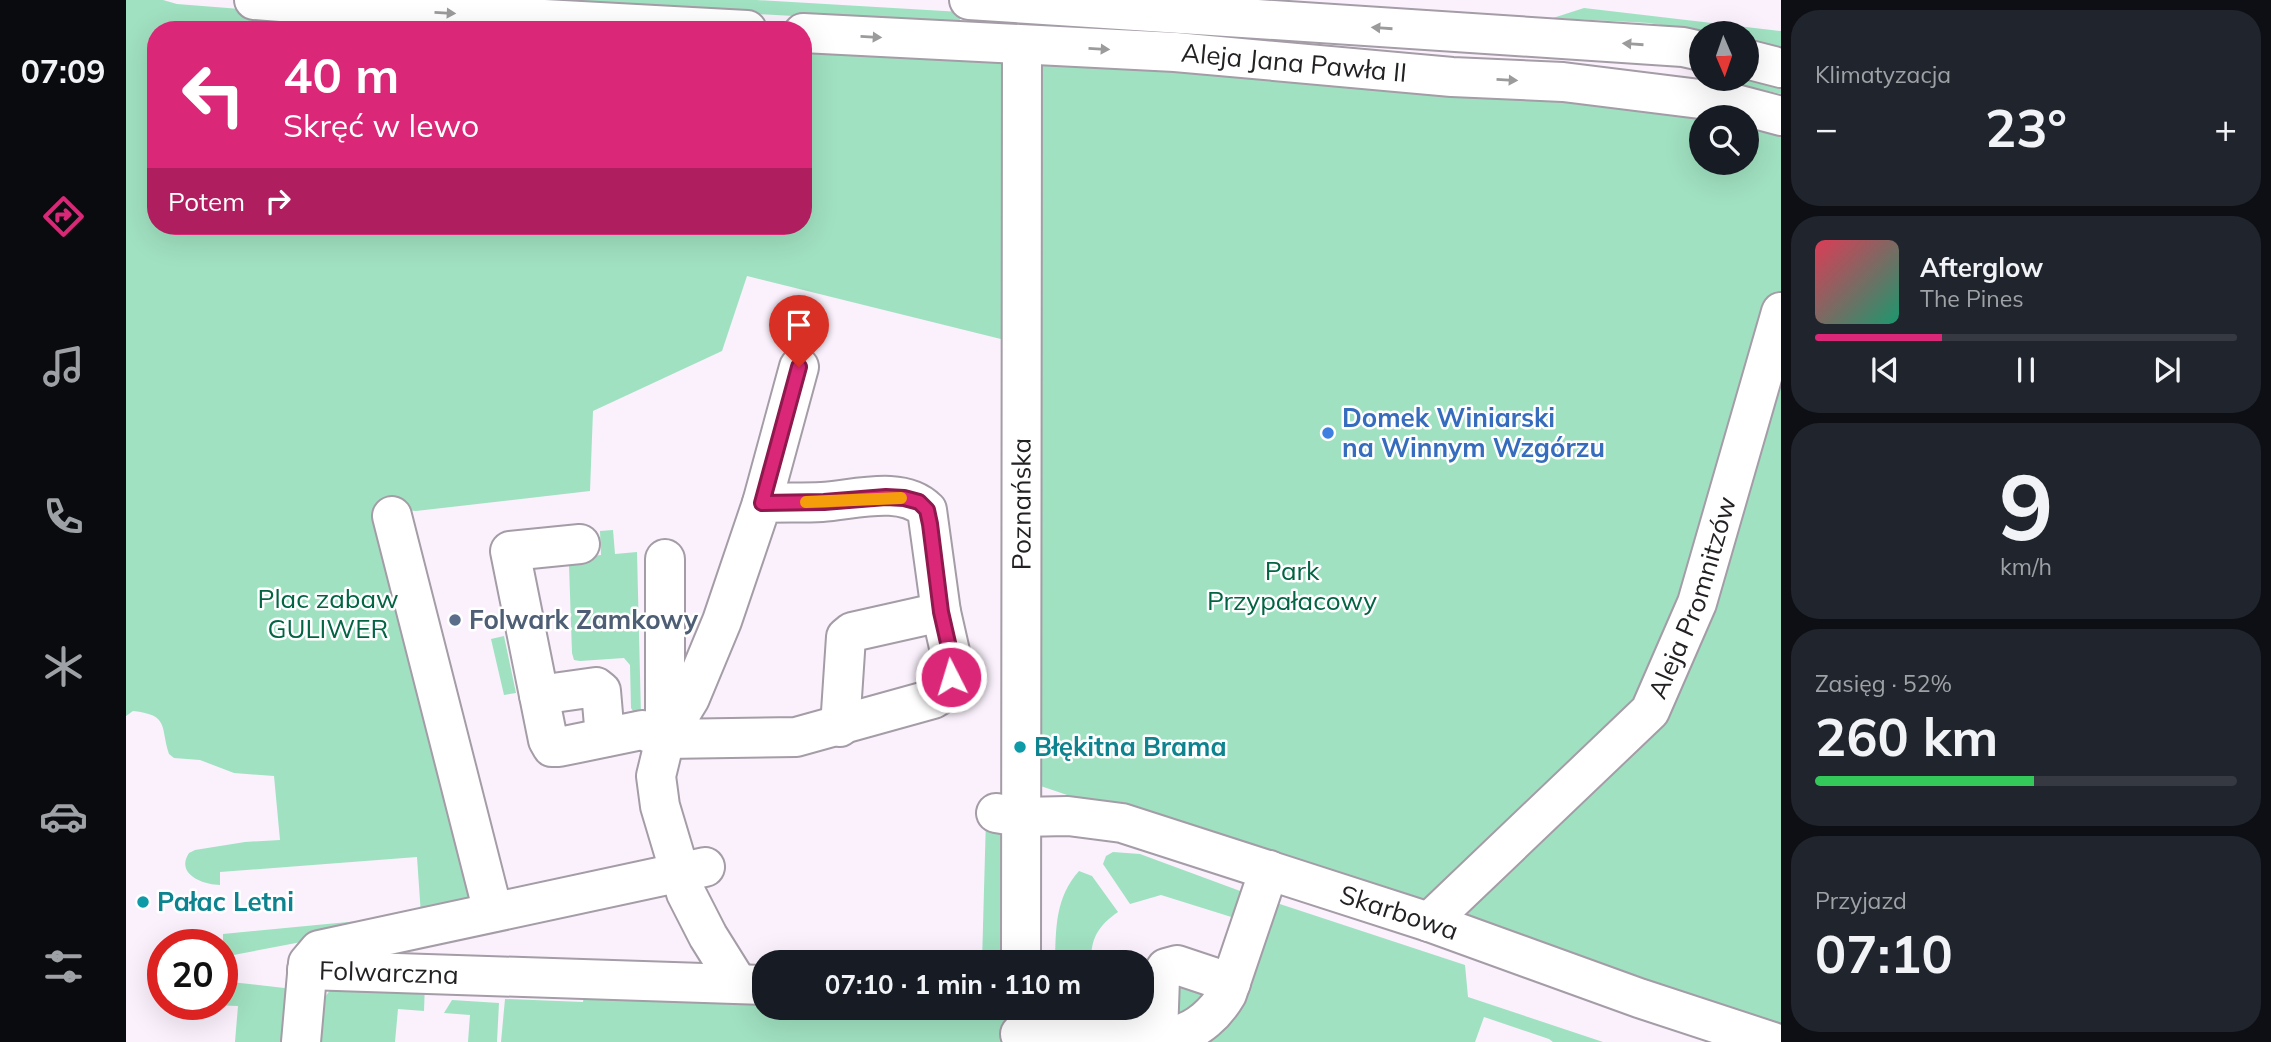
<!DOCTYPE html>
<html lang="pl">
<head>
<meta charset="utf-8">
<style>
	body { margin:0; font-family:Mulish,sans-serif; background:#20242c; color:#f1f3f6; height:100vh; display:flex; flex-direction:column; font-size:26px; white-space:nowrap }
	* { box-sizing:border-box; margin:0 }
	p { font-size:23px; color:#9ea1a6 }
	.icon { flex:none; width:38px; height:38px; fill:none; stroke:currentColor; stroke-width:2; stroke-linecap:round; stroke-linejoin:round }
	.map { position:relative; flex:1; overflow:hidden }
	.sheet { display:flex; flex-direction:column; gap:10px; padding:10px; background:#0d0f14; width:490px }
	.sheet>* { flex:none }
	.guide { position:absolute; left:21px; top:21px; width:665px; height:214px; border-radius:28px; box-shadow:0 7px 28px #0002; background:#db2777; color:#fff; overflow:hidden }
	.needle { width:46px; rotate:178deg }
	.tools { position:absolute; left:1563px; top:21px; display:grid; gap:14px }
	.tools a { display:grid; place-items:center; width:70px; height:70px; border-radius:50%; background:#171b24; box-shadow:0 7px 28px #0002; font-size:35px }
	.speed { position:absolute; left:21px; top:929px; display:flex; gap:14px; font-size:35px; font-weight:700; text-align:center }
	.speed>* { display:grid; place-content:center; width:91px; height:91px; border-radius:50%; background:#171b24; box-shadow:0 7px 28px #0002; line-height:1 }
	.speed .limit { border:10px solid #d22; background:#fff; color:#111 }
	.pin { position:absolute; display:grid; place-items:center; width:60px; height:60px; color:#fff; margin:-72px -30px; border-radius:50% 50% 50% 0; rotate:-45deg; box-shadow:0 0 7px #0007 }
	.pin .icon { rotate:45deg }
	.me { position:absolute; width:77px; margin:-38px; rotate:355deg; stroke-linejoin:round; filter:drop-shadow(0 0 5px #0008) }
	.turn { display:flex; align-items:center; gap:24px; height:147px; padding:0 21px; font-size:32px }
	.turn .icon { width:91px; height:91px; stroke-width:2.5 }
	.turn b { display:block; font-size:49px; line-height:60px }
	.then { display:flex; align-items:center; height:66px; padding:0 21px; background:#0003; gap:14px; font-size:26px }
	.big { font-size:52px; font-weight:700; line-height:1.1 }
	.sheet .tile { flex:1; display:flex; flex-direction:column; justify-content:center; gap:10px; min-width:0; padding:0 24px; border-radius:28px; background:#20242c }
	.sheet .dial { align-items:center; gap:0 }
	.dial b { font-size:91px; line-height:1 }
	.song { display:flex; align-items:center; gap:21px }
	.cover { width:84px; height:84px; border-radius:10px; background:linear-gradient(135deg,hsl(350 70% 55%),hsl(160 70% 35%)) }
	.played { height:7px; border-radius:4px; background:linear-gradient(90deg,#db2777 30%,#363941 30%) }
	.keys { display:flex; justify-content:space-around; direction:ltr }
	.heat { display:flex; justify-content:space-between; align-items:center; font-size:38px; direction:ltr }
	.charge { height:10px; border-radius:5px; background:linear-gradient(90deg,#34c759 52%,#363941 0) }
	.trip { position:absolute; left:626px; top:950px; width:402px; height:70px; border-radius:28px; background:#171b24; box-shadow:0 7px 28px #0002; font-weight:700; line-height:70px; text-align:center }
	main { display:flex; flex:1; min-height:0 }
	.tab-bar { display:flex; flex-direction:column; width:126px; justify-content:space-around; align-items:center; background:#090b0e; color:#9ea1a6 }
	.tab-bar .icon { width:49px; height:49px }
	.tab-bar .on { color:#db2777 }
	.tab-bar b { font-size:32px; color:#f1f3f6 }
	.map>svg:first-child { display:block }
</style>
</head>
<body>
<main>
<nav class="tab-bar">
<b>07:09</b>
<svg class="icon on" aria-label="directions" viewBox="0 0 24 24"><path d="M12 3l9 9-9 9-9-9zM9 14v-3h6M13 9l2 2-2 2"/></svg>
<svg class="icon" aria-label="music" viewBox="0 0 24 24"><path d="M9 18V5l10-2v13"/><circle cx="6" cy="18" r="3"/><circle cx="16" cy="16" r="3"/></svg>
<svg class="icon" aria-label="phone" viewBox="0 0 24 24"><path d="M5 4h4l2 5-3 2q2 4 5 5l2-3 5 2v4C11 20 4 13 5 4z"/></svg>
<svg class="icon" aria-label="climate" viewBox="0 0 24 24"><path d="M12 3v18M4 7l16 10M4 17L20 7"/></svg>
<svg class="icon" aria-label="car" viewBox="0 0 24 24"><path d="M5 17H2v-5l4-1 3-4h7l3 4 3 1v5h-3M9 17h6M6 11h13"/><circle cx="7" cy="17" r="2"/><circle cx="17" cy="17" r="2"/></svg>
<svg class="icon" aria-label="filters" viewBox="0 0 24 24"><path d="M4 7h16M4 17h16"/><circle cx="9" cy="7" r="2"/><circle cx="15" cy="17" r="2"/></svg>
</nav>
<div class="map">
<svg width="1655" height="1042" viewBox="0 0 1655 1042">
	<rect width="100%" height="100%" fill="#faf1fc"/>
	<g fill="#a0e1c1" fill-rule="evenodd">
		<path d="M0 0H37L51 4 377 30H30V226H677V47L1535 99 1609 111 1655 125V1037L894 779 895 344 621 276 596 351 467 411 464 491 290 511 251 507 299 672 293 673 336 851 343 850 358 903 296 919 97 957V934L295 915 291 857 94 872V885C77 885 49 874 63 853L69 850 119 842 154 840 148 776 108 773 74 760 48 758 43 754C34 727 44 715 7 711L0 716ZM1575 117H1620V163H1575Z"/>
		<polygon points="371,0 630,0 835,12 833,25"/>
		<polygon points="1458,8 1655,31 1655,49 1621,41 1620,33 1582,33 1523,23 1427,18"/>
		<polygon points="1586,79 1655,81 1655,94"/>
		<polygon points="487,530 489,554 511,552 515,716 509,714 505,708 504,665 498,658 454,661 448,660 446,653 443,565 449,558 475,555 474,531"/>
		<polygon points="378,636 390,693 378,695 365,639"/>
		<polygon points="860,818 876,820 880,962 856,962"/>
		<polygon points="987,852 1014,854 1125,895 1115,920 1035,895 1004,904 977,864 980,856"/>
		<path d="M953 871 966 876 992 912C972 926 965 938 965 962H929C930 928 929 898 953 871Z"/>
		<polygon points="1142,900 1339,965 1342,997 1477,1042 1427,1042 1423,1039 1358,1017 1349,1042 1076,1042"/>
		<polygon points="1043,975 1097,986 1049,1029"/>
		<polygon points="459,979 639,985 639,1008 859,1008 859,1020 881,1020 881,1042 375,1042 379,999 457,1002"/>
		<polygon points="212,980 299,982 298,1011 272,1009 269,1042 190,1042 195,1002"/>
		<polygon points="96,981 167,989 162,1042 109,1042 112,1006 85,1005 96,1004"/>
		<polygon points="326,1000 373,1003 371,1042 342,1042 344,1015 318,1013"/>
	</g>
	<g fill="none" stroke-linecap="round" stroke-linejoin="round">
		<g stroke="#a49ca6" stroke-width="42">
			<g id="minor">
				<polyline points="128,0 271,11 621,30"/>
				<polyline points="843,0 1557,47 1575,51"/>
				<path id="s1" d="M677 33 1049 52 1326 77 1437 82 1606 103 1655 116"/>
				<polyline points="1620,59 1655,68"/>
				<polyline points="636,503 673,367"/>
				<polyline points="266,516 367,912"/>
				<path d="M454 544 384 551 422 740 426 747H433L516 730 539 739 670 737 807 699 817 693 823 685 825 656 815 612 801 510C776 485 728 500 696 502 676 503 656 502 636 503L596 621 564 698 539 739"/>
				<polyline points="539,559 539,739 530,776 534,806 560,893 582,936 612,984"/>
				<polyline points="413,695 470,687 475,691 479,737"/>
				<polyline points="714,727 720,637 726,632 815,612"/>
				<path id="s2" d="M870 813 894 817 942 816 996 823 1303 922 1513 998 1647 1042"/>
				<path id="s3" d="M1303 922 1524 711 1571 603 1655 312"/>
				<path id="s4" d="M895 962 896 45"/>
				<path id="s5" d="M181 970 639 985"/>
				<path d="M894 1034 1050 1035C1072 1030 1090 1013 1101 994L1143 870"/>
				<polyline points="1032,1035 1034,978 1040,968 1051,965 1105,983"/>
				<polyline points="175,1042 182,963 193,950 579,867"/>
			</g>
		</g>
		<use href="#minor" stroke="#fff" stroke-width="38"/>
	</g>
	<defs><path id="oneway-solid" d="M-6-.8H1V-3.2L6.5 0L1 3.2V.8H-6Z" transform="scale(1.75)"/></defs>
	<g fill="#9c9b9c">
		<use href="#oneway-solid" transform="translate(319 13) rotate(3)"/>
		<use href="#oneway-solid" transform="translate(1256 28) rotate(-176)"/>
		<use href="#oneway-solid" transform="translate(745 37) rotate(3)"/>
		<use href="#oneway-solid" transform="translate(1507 44) rotate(-176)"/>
		<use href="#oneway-solid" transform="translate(973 49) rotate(3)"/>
		<use href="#oneway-solid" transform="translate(1381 80) rotate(3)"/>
	</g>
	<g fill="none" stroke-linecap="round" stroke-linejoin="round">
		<g stroke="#8e194d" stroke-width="18">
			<polyline id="route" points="673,367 636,503 698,502 760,497 778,498 793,502 801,510 804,524 815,612 825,656 825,677"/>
		</g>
		<use href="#route" stroke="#db2777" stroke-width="12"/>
		<polyline stroke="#f59e0b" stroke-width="12" points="680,502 775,498"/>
	</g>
	<circle fill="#3f7fe0" stroke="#fff" stroke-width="2.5" cx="1202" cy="433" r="7"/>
	<circle fill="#5c6f8a" stroke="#fff" stroke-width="2.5" cx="329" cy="620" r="7"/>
	<g fill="#0f9aa8" stroke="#fff" stroke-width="2.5">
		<circle cx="894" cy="747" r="7"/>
		<circle cx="17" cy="902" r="7"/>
	</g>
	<g text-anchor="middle" stroke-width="5" stroke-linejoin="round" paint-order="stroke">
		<g font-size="26" fill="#242124" stroke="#fff">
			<text dy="9" stroke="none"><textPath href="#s1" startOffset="492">Aleja Jana Pawła II</textPath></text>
			<text dy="9" stroke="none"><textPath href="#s4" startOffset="458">Poznańska</textPath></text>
			<text dy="9" stroke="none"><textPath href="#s3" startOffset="427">Aleja Promnitzów</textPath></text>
			<text dy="9" stroke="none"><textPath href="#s2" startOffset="418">Skarbowa</textPath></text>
			<text dy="9" stroke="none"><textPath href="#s5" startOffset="82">Folwarczna</textPath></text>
		</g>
		<g font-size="26" font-weight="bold" fill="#366cbe" stroke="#fff" text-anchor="start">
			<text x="1216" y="427">Domek Winiarski<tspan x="1216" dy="30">na Winnym Wzgórzu</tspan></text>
		</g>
		<g font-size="26" fill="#036444" stroke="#fff">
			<text x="1166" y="580">Park<tspan x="1166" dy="30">Przypałacowy</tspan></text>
			<text x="202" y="608">Plac zabaw<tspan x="202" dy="30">GULIWER</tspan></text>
		</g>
		<g font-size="26" font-weight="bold" fill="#4e5e75" stroke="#fff" text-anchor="start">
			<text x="343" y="629">Folwark Zamkowy</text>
		</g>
		<g font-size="26" font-weight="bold" fill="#0d838f" stroke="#fff" text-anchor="start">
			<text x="908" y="756">Błękitna Brama</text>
			<text x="31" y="911">Pałac Letni</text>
		</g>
	</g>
</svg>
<div class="tools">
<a><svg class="needle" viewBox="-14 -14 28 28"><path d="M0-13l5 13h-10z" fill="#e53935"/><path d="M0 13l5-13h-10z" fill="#9ea1a6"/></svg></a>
<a><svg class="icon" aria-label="search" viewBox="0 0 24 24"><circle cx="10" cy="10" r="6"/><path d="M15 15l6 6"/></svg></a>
</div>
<div class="speed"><div class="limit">20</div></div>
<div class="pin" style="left:673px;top:367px;background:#d93025"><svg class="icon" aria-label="arrive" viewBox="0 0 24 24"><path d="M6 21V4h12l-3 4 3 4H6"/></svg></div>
<svg class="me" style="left:825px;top:677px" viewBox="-20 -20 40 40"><circle r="17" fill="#db2777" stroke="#fff" stroke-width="3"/><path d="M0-11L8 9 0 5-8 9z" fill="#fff"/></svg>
<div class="trip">07:10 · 1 min · 110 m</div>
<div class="guide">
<div class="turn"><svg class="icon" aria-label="left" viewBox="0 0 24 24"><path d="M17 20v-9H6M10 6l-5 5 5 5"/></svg><div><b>40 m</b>Skręć w lewo</div></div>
<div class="then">Potem<svg class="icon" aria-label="right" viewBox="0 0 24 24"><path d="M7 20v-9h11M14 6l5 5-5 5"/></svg></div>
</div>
</div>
<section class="sheet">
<div class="tile"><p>Klimatyzacja</p>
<div class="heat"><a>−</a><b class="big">23°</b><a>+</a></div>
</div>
<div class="tile">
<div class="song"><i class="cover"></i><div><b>Afterglow</b><p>The Pines</p></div></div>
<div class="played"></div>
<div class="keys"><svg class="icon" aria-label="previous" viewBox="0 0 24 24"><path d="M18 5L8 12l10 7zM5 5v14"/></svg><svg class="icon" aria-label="pause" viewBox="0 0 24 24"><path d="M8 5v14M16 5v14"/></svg><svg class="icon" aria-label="next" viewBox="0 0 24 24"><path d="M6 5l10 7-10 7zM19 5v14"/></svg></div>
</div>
<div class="tile dial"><b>9</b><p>km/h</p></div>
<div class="tile"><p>Zasięg · 52%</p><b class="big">260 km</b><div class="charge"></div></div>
<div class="tile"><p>Przyjazd</p><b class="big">07:10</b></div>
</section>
</main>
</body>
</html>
